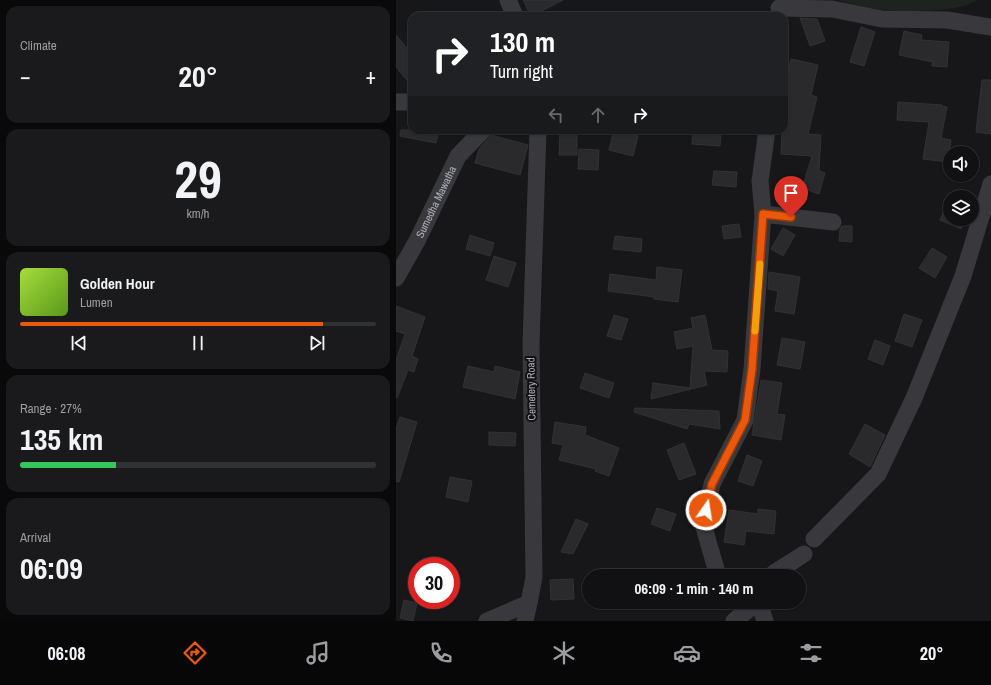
<!DOCTYPE html>
<html lang="en">
<head>
<meta charset="utf-8">
<style>
	body { margin:0; font-family:"Archivo Narrow",sans-serif; background:#1a1a1c; color:#f1f3f6; height:100vh; display:flex; flex-direction:column; font-size:15px; white-space:nowrap }
	* { box-sizing:border-box; margin:0 }
	p { font-size:13px; color:#9c9da0 }
	.icon { flex:none; width:22px; height:22px; fill:none; stroke:currentColor; stroke-width:2; stroke-linecap:round; stroke-linejoin:round }
	.map { position:relative; flex:1; overflow:hidden }
	.sheet { display:flex; flex-direction:column; gap:6px; padding:6px; background:#09090a; width:396px }
	.sheet>* { flex:none }
	.top-card { position:absolute; left:12px; top:12px; width:380px; height:122px; border-radius:12px; box-shadow:0 1px 3px #0004,0 0 0 1px #303133; background:#202124; color:#fff; overflow:hidden }
	.fabs { position:absolute; left:547px; top:146px; display:grid; gap:8px }
	.fabs a { display:grid; place-items:center; width:36px; height:36px; border-radius:50%; background:#111113; box-shadow:0 1px 3px #0004,0 0 0 1px #303133; font-size:20px }
	.speed { position:absolute; left:12px; top:557px; display:flex; gap:8px; font-size:20px; font-weight:700; text-align:center }
	.speed>* { display:grid; place-content:center; width:52px; height:52px; border-radius:50%; background:#111113; box-shadow:0 1px 3px #0004,0 0 0 1px #303133; line-height:1 }
	.speed .limit { border:6px solid #d22; background:#fff; color:#111 }
	.pin { position:absolute; display:grid; place-items:center; width:34px; height:34px; color:#fff; margin:-41px -17px; border-radius:50% 50% 50% 0; rotate:-45deg; box-shadow:0 0 4px #0007 }
	.pin .icon { rotate:45deg }
	.me { position:absolute; width:44px; margin:-22px; rotate:13deg; stroke-linejoin:round; filter:drop-shadow(0 0 3px #0008) }
	.turn { display:flex; align-items:center; gap:14px; height:84px; padding:0 16px; font-size:18px }
	.turn .icon { width:52px; height:52px; stroke-width:2.5 }
	.turn b { display:block; font-size:28px; line-height:34px }
	.lanes { display:flex; align-items:center; height:38px; padding:0 16px; background:#0003; justify-content:center; gap:20px; direction:ltr }
	.lanes .off { opacity:.35 }
	.big { font-size:30px; font-weight:700; line-height:1.1 }
	.sheet .tile { flex:1; display:flex; flex-direction:column; justify-content:center; gap:6px; min-width:0; padding:0 14px; border-radius:12px; background:#1a1a1c }
	.sheet .dial { align-items:center; gap:0 }
	.dial b { font-size:52px; line-height:1 }
	.song { display:flex; align-items:center; gap:12px }
	.cover { width:48px; height:48px; border-radius:6px; background:linear-gradient(135deg,hsl(80 70% 55%),hsl(90 70% 35%)) }
	.played { height:4px; border-radius:2px; background:linear-gradient(90deg,#ea580c 85%,#303133 85%) }
	.keys { display:flex; justify-content:space-around; direction:ltr }
	.heat { display:flex; justify-content:space-between; align-items:center; font-size:22px; direction:ltr }
	.charge { height:6px; border-radius:3px; background:linear-gradient(90deg,#34c759 27%,#303133 0) }
	.trip { position:absolute; left:186px; top:569px; width:224px; height:40px; border-radius:20px; background:#111113; box-shadow:0 1px 3px #0004,0 0 0 1px #303133; font-weight:700; line-height:40px; text-align:center }
	.tabs { display:flex; height:64px; justify-content:space-around; align-items:center; background:#070708; color:#9c9da0 }
	.tabs .icon { width:28px; height:28px }
	.tabs .selected { color:#ea580c }
	.tabs b { font-size:18px; color:#f1f3f6 }
	main { display:flex; flex:1; min-height:0 }
	.map>svg:first-child { display:block }
</style>
</head>
<body>
<main>
<section class="sheet">
<div class="tile"><p>Climate</p>
<div class="heat"><a>−</a><b class="big">20°</b><a>+</a></div>
</div>
<div class="tile dial"><b>29</b><p>km/h</p></div>
<div class="tile">
<div class="song"><i class="cover"></i><div><b>Golden Hour</b><p>Lumen</p></div></div>
<div class="played"></div>
<div class="keys"><svg class="icon" aria-label="previous" viewBox="0 0 24 24"><path d="M18 5L8 12l10 7zM5 5v14"/></svg><svg class="icon" aria-label="pause" viewBox="0 0 24 24"><path d="M8 5v14M16 5v14"/></svg><svg class="icon" aria-label="next" viewBox="0 0 24 24"><path d="M6 5l10 7-10 7zM19 5v14"/></svg></div>
</div>
<div class="tile"><p>Range · 27%</p><b class="big">135 km</b><div class="charge"></div></div>
<div class="tile"><p>Arrival</p><b class="big">06:09</b></div>
</section>
<div class="map">
<svg width="595" height="621" viewBox="0 0 595 621">
	<rect width="100%" height="100%" fill="#171719"/>
	<path fill="#1e231f" d="M441 0H581C562 14 498 12 474 8 463 6 452 3 441 0Z"/>
	<g fill="#2a2a2d" stroke="#323135">
		<polygon points="127,0 167,0 136,16 135,16"/>
		<polygon points="404,18 421,19 429,41 414,46"/>
		<polygon points="465,27 479,32 468,66 454,62"/>
		<polygon points="508,31 526,35 525,40 553,42 551,67 536,66 537,62 503,55"/>
		<polygon points="0,35 16,54 16,86 0,67"/>
		<polygon points="395,59 422,65 415,95 421,97 412,134 425,135 423,171 429,173 423,194 406,188 416,156 385,154 386,132 388,132 388,91"/>
		<polygon points="586,80 595,80 595,134 580,132"/>
		<polygon points="502,102 546,105 545,106 551,107 545,138 555,140 552,162 527,159 533,122 501,120"/>
		<polygon points="5,130 43,130 40,143 4,136"/>
		<polygon points="164,130 181,130 181,155 163,155"/>
		<polygon points="218,130 242,136 237,156 213,150"/>
		<polygon points="297,131 325,133 324,146 296,144"/>
		<polygon points="95,135 132,145 124,175 79,163 83,149"/>
		<polygon points="183,149 203,150 202,170 182,169"/>
		<polygon points="318,171 341,172 340,187 316,185"/>
		<polygon points="554,196 557,197 554,197 554,219 569,219 565,229 544,220"/>
		<polygon points="343,224 345,237 328,239 326,226"/>
		<polygon points="446,226 456,226 456,242 443,241 444,229"/>
		<polygon points="387,228 399,235 387,256 375,249"/>
		<polygon points="74,235 98,243 94,256 70,249"/>
		<polygon points="219,236 246,239 245,252 217,249"/>
		<polygon points="536,248 551,257 539,278 523,268"/>
		<polygon points="98,256 120,263 112,287 90,280"/>
		<polygon points="261,267 286,270 282,302 258,299 258,297 212,291 214,274 260,280"/>
		<polygon points="373,272 404,277 398,314 379,311 382,291 372,289"/>
		<polygon points="0,306 29,317 16,356 22,359 18,372 12,370 1,398 0,397 0,360 9,334 0,331"/>
		<polygon points="508,314 526,320 516,347 499,341"/>
		<polygon points="218,315 232,319 225,340 211,336"/>
		<polygon points="309,315 316,350 332,351 331,372 308,371 311,385 255,399 257,383 294,388 297,346 281,349 278,332 297,328 295,318"/>
		<polygon points="386,338 409,342 404,369 381,365"/>
		<polygon points="479,340 494,346 487,365 472,359"/>
		<polygon points="72,366 98,372 99,366 124,372 119,399 67,387"/>
		<polygon points="189,373 218,383 213,398 184,388"/>
		<polygon points="365,380 386,383 381,414 389,415 385,440 356,435"/>
		<polygon points="239,408 323,411 324,429 293,424 291,429 238,412"/>
		<polygon points="4,417 21,422 3,482 0,482 0,429"/>
		<polygon points="159,422 190,427 189,435 223,448 213,476 199,471 200,469 163,460 167,445 156,443"/>
		<polygon points="469,424 489,435 474,467 453,454"/>
		<polygon points="93,432 120,433 119,446 93,445"/>
		<polygon points="288,443 300,474 283,480 271,450"/>
		<polygon points="351,455 366,461 357,486 342,481"/>
		<polygon points="54,477 76,481 72,502 50,497"/>
		<polygon points="261,508 280,514 274,531 255,524"/>
		<polygon points="362,509 380,511 378,534 350,531 348,545 328,542 333,510 362,514"/>
		<polygon points="180,519 192,524 177,554 165,552"/>
		<polygon points="177,579 178,599 155,600 154,580"/>
		<polygon points="8,600 21,603 17,621 4,618"/>
	</g>
	<g fill="none" stroke-linecap="round" stroke-linejoin="round">
		<g stroke="#39393d" stroke-width="17">
			<polyline points="112,0 119,16"/>
			<polyline points="383,8 436,9 486,19 551,20 595,27"/>
			<polyline points="0,102 16,102"/>
			<polyline points="367,214 437,222"/>
			<path id="s1" d="M0 278 21 241 62 156 87 130"/>
			<polyline points="418,539 482,474 518,398 567,276 595,184"/>
			<polyline points="322,576 307,524 316,484 349,420 356,369 367,214 364,181 371,130"/>
			<polyline points="377,576 378,573 408,554"/>
			<polyline points="363,602 369,621"/>
			<polyline points="91,621 133,603 138,577 135,344 142,130"/>
			<polyline points="129,621 133,603"/>
			<polyline points="338,621 362,602"/>
		</g>
	</g>
	<g fill="none" stroke-linecap="round" stroke-linejoin="round">
		<g stroke="#983908" stroke-width="10">
			<polyline id="route" points="310,510 316,484 349,420 356,369 367,214 395,217"/>
		</g>
		<use href="#route" stroke="#ea580c" stroke-width="7"/>
		<polyline stroke="#f59e0b" stroke-width="7" points="359,331 364,264"/>
	</g>
	<g text-anchor="middle" stroke-width="4" stroke-linejoin="round" paint-order="stroke">
		<g font-size="11" fill="#abaeb7" stroke="#121214">
			<text dy="4" stroke="none"><textPath href="#s1" startOffset="86">Sumedha Mawatha</textPath></text>
			<text transform="translate(135 389) rotate(-91)" y="4">Cemetery Road</text>
		</g>
	</g>
</svg>
<div class="fabs">
<a><svg class="icon" aria-label="sound" viewBox="0 0 24 24"><path d="M4 9h4l5-4v14l-5-4H4zM17 9q2 3 0 6"/></svg></a>
<a><svg class="icon" aria-label="layers" viewBox="0 0 24 24"><path d="M12 4l9 5-9 5-9-5zM3 14l9 5 9-5"/></svg></a>
</div>
<div class="speed"><div class="limit">30</div></div>
<div class="pin" style="left:395px;top:217px;background:#d93025"><svg class="icon" aria-label="arrive" viewBox="0 0 24 24"><path d="M6 21V4h12l-3 4 3 4H6"/></svg></div>
<svg class="me" style="left:310px;top:510px" viewBox="-20 -20 40 40"><circle r="17" fill="#ea580c" stroke="#fff" stroke-width="3"/><path d="M0-11L8 9 0 5-8 9z" fill="#fff"/></svg>
<div class="trip">06:09 · 1 min · 140 m</div>
<div class="top-card">
<div class="turn"><svg class="icon" aria-label="right" viewBox="0 0 24 24"><path d="M7 20v-9h11M14 6l5 5-5 5"/></svg><div><b>130 m</b>Turn right</div></div>
<div class="lanes"><svg class="icon off" aria-label="left" viewBox="0 0 24 24"><path d="M17 20v-9H6M10 6l-5 5 5 5"/></svg><svg class="icon off" aria-label="ahead" viewBox="0 0 24 24"><path d="M12 20V5M6 11l6-6 6 6"/></svg><svg class="icon" aria-label="right" viewBox="0 0 24 24"><path d="M7 20v-9h11M14 6l5 5-5 5"/></svg></div>
</div>
</div>
</main>
<nav class="tabs">
<b>06:08</b>
<svg class="icon selected" aria-label="directions" viewBox="0 0 24 24"><path d="M12 3l9 9-9 9-9-9zM9 14v-3h6M13 9l2 2-2 2"/></svg>
<svg class="icon" aria-label="music" viewBox="0 0 24 24"><path d="M9 18V5l10-2v13"/><circle cx="6" cy="18" r="3"/><circle cx="16" cy="16" r="3"/></svg>
<svg class="icon" aria-label="phone" viewBox="0 0 24 24"><path d="M5 4h4l2 5-3 2q2 4 5 5l2-3 5 2v4C11 20 4 13 5 4z"/></svg>
<svg class="icon" aria-label="climate" viewBox="0 0 24 24"><path d="M12 3v18M4 7l16 10M4 17L20 7"/></svg>
<svg class="icon" aria-label="car" viewBox="0 0 24 24"><path d="M5 17H2v-5l4-1 3-4h7l3 4 3 1v5h-3M9 17h6M6 11h13"/><circle cx="7" cy="17" r="2"/><circle cx="17" cy="17" r="2"/></svg>
<svg class="icon" aria-label="filters" viewBox="0 0 24 24"><path d="M4 7h16M4 17h16"/><circle cx="9" cy="7" r="2"/><circle cx="15" cy="17" r="2"/></svg>
<b>20°</b>
</nav>
</body>
</html>
